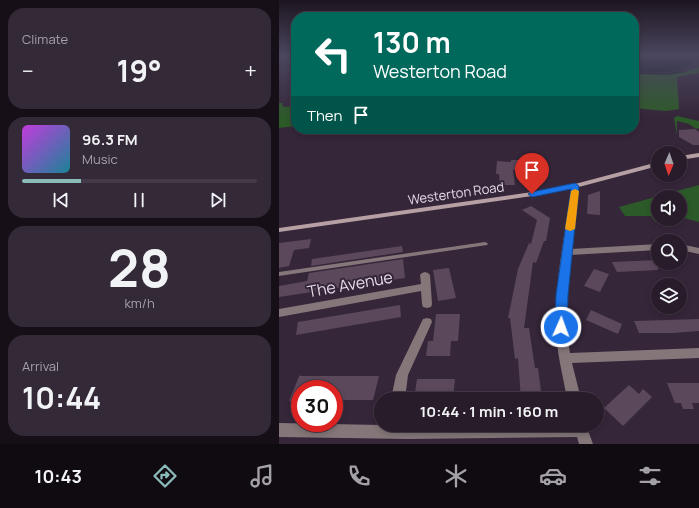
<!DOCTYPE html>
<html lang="en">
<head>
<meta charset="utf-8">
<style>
	body { margin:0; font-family:Manrope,sans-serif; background:#342937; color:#f1f3f6; height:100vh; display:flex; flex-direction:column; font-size:15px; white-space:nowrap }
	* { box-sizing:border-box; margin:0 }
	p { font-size:13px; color:#a5a1a9 }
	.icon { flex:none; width:22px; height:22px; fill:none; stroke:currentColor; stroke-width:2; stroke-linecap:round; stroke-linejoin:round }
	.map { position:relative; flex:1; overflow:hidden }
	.sheet { display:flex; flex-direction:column; gap:8px; padding:8px; background:#160f18; width:279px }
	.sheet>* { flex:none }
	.top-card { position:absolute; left:12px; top:12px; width:348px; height:122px; border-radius:16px; box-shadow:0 2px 6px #0003,0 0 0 1px #443a47; background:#00695c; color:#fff; overflow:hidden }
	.needle { width:26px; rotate:182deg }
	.buttons { position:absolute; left:372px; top:146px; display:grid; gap:8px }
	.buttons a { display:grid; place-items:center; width:36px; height:36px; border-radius:50%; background:#281c2b; box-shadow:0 2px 6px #0003,0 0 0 1px #443a47; font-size:20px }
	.speed { position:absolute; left:12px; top:380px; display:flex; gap:8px; font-size:20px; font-weight:700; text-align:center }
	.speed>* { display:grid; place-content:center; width:52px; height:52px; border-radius:50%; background:#281c2b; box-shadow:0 2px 6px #0003,0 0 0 1px #443a47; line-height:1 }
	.speed .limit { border:6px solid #d22; background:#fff; color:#111 }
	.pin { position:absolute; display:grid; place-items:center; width:34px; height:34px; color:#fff; margin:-41px -17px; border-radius:50% 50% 50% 0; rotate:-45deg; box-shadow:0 0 4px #0007 }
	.pin .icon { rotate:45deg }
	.me { position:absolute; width:44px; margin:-22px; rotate:2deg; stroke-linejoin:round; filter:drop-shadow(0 0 3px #0008) }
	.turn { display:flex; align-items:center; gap:14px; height:84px; padding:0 16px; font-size:18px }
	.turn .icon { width:52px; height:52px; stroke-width:2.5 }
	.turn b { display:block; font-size:28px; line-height:34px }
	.then { display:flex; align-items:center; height:38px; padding:0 16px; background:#0003; gap:8px; font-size:15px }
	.big { font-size:30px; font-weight:700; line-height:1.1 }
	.sheet .tile { flex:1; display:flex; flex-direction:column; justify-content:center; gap:6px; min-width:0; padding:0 14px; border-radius:16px; background:#342937 }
	.sheet .dial { align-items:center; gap:0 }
	.dial b { font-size:52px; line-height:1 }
	.song { display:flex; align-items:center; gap:12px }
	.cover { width:48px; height:48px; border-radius:6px; background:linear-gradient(135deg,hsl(290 70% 55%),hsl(190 70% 35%)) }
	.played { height:4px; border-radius:2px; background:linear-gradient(90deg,#8bbbb9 25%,#443a47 25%) }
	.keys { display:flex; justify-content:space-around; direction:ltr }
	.heat { display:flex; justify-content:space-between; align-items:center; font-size:22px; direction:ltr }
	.trip { position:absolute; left:95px; top:392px; width:230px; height:40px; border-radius:20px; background:#281c2b; box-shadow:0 2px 6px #0003,0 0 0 1px #443a47; font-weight:700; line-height:40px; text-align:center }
	.tabs { display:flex; height:64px; justify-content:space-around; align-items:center; background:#100b11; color:#a5a1a9 }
	.tabs .icon { width:28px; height:28px }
	.tabs .selected { color:#8bbbb9 }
	.tabs b { font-size:18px; color:#f1f3f6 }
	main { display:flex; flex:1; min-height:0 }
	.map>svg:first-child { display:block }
</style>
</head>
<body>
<main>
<section class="sheet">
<div class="tile"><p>Climate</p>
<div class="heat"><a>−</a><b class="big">19°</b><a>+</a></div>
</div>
<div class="tile">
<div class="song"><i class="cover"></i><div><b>96.3 FM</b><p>Music</p></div></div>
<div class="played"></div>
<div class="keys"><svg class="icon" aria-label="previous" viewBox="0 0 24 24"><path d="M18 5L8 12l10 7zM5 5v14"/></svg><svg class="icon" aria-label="pause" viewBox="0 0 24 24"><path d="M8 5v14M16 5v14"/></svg><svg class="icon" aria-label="next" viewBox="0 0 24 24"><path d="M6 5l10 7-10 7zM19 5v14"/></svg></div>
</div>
<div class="tile dial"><b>28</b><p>km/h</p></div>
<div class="tile"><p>Arrival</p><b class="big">10:44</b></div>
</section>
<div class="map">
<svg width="420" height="444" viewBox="0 0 420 444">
	<rect width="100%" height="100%" fill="#352639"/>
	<g fill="#2d5a29">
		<polygon points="420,67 420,73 398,77 400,109 387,111 355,108 355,73 403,73"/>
		<polygon points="0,103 3,103 4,107 17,106 17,126 0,128"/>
		<polygon points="398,116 420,121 420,128 417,129 410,124 398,121 398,135 395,118"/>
		<polygon points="420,185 420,222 401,217 401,197 379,197 379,219 388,219 376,222 372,216 346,216 340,207"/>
	</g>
	<path fill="#0a1a1e" d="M355 56H420V58C416 61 411 65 407 67 392 75 371 72 355 71Z"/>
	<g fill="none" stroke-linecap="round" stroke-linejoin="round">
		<polyline stroke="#0a1a1e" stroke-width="1.5" points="355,73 388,74 402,72"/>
	</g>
	<g fill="#5b485b">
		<polygon points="416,129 420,132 420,145 414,145 400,137 400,130"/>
		<polygon points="232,160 244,160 244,170 234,170 236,185 221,185 220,174 217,174 218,161 232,162"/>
		<polygon points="321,191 321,215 308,214 309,195"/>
		<polygon points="252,206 271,218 267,241 265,241 257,263 254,262 245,328 250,328 256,368 259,368 263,399 242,399 239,358 236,359 231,318 229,318 239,269 250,243 252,244 258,220 243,210"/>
		<polygon points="32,239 30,248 15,250 10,266 0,268 0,243"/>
		<polygon points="123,246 124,252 32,266 33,259"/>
		<polygon points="124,259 126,278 0,297 0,286 28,281 30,273"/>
		<polygon points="379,260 379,270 338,272 333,262"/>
		<polygon points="170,268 177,298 159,301 154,270"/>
		<polygon points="315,269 330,274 321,292 305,286"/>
		<polygon points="121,305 122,317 17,335 19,322"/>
		<polygon points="312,310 343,324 339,334 307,320"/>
		<polygon points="157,314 181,314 179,341 172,341 171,356 147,356 149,341 154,341"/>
		<polygon points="420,319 420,331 394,333 360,333 355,321"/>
		<polygon points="21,374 21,376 100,376 94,400 55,400 55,389 21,389 21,401 10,401"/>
		<polygon points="138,379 176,379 174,399 135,399"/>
		<polygon points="388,383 420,383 420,403 413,403 415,409 404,409 402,403 396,403"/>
		<polygon points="350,385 360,394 364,389 373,397 344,426 325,408"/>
	</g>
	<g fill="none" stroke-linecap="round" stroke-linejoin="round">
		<polygon fill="#847679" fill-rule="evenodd" points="206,242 208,243 209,244 208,245 0,276 0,272"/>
		<g fill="#847679" fill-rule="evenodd">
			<path d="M296 184 299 186 292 249 379 244V250L291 255C288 287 285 320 291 353L420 348V358L293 363 302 399H288C284 375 277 351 277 326 276 279 286 232 293 186Z"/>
			<polygon points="401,244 420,248 420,254 401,250"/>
			<polygon points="146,272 149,273 151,275 153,304 152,307 148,308 144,307 143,304 142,291 0,317 0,309 142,284 141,275 143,273"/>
			<polygon points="148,318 152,319 153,322 129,375 126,399 112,399 117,375 144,319"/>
			<polygon points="0,423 102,425 307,425 314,444 300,444 298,437 131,439 0,437"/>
		</g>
		<g fill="#b6a0a4" fill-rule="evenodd">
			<polygon points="420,153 420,157 401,160 401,156"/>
			<polygon points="379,162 379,166 296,188 253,196 0,232 0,228 253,192 296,184"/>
		</g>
	</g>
	<linearGradient id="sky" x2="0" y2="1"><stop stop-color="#1d151f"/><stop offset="0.47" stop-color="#4b475f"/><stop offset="1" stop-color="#4b475f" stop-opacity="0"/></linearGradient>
	<rect width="420" height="118" fill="url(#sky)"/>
	<polygon fill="#1a73e8" stroke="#114b97" points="296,183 300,186 289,295 288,327 287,331 282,332 278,331 276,327 277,295 292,189 253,197 249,194 253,192"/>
	<polygon fill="#f59e0b" points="296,189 300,191 296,229 291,231 286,229 292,191"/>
	<g text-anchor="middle" stroke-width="4" stroke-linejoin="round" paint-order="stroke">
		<g font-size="13" fill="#e4dae6" stroke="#352639">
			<text transform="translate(177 193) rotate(-8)" y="5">Westerton Road</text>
		</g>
		<g font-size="16" fill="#e4dae6" stroke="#352639">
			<text transform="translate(71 284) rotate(-10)" y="6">The Avenue</text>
		</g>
	</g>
</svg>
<div class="buttons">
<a><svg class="needle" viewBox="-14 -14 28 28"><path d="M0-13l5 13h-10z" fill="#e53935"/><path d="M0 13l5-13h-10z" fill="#a5a1a9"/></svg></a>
<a><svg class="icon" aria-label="sound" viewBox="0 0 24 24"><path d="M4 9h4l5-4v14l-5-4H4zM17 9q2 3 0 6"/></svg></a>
<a><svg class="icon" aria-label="search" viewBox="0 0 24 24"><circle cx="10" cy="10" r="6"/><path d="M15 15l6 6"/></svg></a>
<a><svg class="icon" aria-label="layers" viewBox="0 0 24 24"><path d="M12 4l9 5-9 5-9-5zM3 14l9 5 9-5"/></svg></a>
</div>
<div class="speed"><div class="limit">30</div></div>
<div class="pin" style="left:253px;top:194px;background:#d93025"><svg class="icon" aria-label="arrive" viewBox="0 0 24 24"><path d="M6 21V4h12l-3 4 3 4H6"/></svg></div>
<svg class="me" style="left:282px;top:327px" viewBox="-20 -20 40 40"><circle r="17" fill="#1a73e8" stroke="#fff" stroke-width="3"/><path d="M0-11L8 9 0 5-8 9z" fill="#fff"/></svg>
<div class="trip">10:44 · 1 min · 160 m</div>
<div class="top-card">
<div class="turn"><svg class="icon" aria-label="left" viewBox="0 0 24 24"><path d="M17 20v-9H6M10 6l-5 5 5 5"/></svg><div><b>130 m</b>Westerton Road</div></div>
<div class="then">Then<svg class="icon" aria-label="arrive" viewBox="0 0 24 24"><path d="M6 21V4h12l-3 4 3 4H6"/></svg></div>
</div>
</div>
</main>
<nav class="tabs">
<b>10:43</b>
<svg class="icon selected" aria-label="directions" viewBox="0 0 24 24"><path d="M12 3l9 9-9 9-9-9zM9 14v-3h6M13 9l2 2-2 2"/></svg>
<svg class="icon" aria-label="music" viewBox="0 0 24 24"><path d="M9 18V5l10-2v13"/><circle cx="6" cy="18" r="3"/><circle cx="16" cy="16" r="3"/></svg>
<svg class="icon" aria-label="phone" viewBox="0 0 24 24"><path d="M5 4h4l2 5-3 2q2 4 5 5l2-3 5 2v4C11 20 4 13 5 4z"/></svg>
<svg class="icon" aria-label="climate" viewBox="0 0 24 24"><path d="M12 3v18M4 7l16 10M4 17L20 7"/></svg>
<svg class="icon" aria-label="car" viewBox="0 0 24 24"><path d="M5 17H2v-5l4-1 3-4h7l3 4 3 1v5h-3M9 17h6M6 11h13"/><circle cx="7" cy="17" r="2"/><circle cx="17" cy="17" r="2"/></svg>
<svg class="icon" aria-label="filters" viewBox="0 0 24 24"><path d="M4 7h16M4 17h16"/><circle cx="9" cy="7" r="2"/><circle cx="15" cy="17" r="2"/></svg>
</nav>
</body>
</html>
